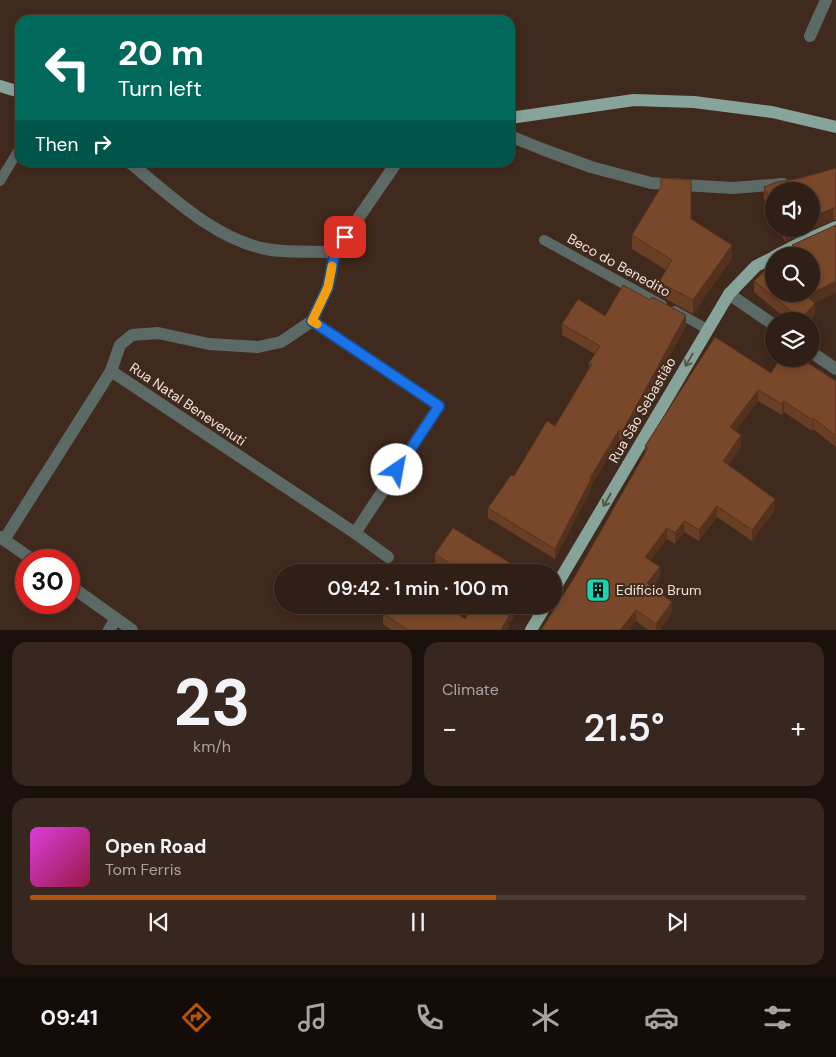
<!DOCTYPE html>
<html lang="en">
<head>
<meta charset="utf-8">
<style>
	body { margin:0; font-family:"DM Sans",sans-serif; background:#38271f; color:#f1f3f6; height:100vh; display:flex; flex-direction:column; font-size:19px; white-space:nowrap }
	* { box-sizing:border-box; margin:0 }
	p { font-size:16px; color:#a8a2a1 }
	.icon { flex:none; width:28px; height:28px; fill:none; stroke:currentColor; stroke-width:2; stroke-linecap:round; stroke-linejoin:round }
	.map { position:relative; height:630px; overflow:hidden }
	.drawer { display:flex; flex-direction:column; gap:12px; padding:12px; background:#1a110c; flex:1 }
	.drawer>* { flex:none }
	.banner { position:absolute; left:15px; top:15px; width:500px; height:152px; border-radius:15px; box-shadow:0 2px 8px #0003,0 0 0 1px #4b3d35; background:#00695c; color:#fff; overflow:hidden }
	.controls { position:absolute; left:765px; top:182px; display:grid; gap:10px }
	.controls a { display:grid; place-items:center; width:55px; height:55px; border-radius:50%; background:#301f16; box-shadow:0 2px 8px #0003,0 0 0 1px #4b3d35; font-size:25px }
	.speed { position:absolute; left:15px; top:549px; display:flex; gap:10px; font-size:25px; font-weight:700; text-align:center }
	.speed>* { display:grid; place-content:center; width:65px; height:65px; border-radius:50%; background:#301f16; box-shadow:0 2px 8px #0003,0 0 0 1px #4b3d35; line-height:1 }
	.speed .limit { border:8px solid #d22; background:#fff; color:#111 }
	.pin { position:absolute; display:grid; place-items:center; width:42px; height:42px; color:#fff; margin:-21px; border-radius:10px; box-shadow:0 2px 8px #0006 }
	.me { position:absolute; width:55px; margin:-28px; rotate:33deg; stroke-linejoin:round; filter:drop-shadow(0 0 4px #0008) }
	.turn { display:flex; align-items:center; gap:18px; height:105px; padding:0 20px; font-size:22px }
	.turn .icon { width:65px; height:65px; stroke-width:2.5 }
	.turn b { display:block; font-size:35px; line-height:42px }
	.then { display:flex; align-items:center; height:48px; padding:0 20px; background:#0003; gap:10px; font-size:19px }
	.big { font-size:38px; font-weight:600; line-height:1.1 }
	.drawer .widget { flex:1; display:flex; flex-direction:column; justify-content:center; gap:8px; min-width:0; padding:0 18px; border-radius:15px; background:#38271f }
	.drawer .dial { align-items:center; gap:0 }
	.dial b { font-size:65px; line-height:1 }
	.song { display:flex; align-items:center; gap:15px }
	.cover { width:60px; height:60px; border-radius:8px; background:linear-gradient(135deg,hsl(300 70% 55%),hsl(340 70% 35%)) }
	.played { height:5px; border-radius:2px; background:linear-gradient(90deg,#b45309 60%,#4b3d35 60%) }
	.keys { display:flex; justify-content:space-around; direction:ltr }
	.heat { display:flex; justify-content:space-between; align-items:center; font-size:28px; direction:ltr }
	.drawer .tiles { flex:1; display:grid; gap:12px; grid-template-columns:1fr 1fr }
	.widget:last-child { grid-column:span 2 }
	.trip { position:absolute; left:274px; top:564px; width:288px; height:50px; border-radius:25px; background:#301f16; box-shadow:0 2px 8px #0003,0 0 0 1px #4b3d35; font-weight:600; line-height:50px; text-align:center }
	.menu { display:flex; height:80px; justify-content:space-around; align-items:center; background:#130c09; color:#a8a2a1 }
	.menu .icon { width:35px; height:35px }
	.menu .selected { color:#b45309 }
	.menu b { font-size:22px; color:#f1f3f6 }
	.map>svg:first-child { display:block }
</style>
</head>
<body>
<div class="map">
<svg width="836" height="630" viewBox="0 0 836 630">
	<rect width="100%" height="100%" fill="#40291d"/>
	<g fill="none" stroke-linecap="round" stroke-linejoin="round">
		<g stroke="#5c6a66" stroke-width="10">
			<polyline points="0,181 20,148"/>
			<polyline points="544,240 662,305"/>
			<polyline points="675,311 707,329"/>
		</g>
		<g stroke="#5c6a66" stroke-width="12">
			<polyline points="810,36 826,0"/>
			<polyline points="510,136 542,149 591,167 651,183 733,188 783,184"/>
			<path d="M129 162C170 195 214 239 266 249 285 253 315 251 335 252"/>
			<polyline points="729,294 774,325"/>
			<polyline points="312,321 439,406 355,533"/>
			<polyline points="811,352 836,369"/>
			<polyline points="111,371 120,345 132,335 158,333 209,344 258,347 281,342 312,321 328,287 335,252 397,162"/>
			<polyline points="0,537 33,560"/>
			<polyline points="4,540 111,371 355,533 388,557"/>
			<polyline points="69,585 132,630"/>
			<polyline points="109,630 116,619"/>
		</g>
		<g stroke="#87a49b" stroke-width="12">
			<polyline points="0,86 20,92"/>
			<polyline points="510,118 634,100 694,102 772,112 836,127"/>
			<polyline points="775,256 804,241 836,227"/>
			<polyline points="552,593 729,294 756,266 774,257"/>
			<polyline points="531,630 546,605"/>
		</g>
	</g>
	<g fill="#683e24">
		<polygon points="836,168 836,220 833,220 785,242 778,229 811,229 774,191 774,219 764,199 764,187"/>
		<polygon points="691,219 732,258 693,314 659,295 659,282 666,270 632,249 632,235"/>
		<polygon points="836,225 836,292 815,303 815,314 809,321 789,321 754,292 754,281 792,250 792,245"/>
		<polygon points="605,316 686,326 622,443 619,440 591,486 591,489 555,559 488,518 488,508 555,426 589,368 589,363 595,354 562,335 562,324"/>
		<polygon points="810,364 836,381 836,447 813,429 812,431 784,412 782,415 758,401 735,431 741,446 728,465 775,510 752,541 717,517 699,541 684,532 675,544 667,539 650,561 660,578 652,587 672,613 660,630 648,630 636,621 629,630 541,630 574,578 645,453 645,446 771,373"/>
		<polygon points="435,554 525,572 447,572 435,565"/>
		<polygon points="383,613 418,613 509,624 509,627 507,630 392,630 383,624"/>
	</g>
	<g fill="#55321d">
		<polygon points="833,208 833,220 785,242 785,230 788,229 811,229 811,218"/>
		<polygon points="732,245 732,258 693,314 693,300"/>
		<polygon points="836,281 836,292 815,303 815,314 809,321 801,321 807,296"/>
		<polygon points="686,315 686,326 622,443 622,432"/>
		<polygon points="758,390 758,401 730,438 730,427"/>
		<polygon points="784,401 784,412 782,415 782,404"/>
		<polygon points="813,418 813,429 812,431 812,420"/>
		<polygon points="619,430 619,440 591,486 591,489 555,559 555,549 590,478"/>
		<polygon points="741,435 741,446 723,472 723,461"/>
		<polygon points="775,499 775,510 752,541 752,530"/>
		<polygon points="717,506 717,517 699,541 699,530"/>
		<polygon points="684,521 684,532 675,544 675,533"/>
		<polygon points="667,528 667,539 645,568 645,557"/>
		<polygon points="660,567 660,578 647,594 647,583"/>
		<polygon points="672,602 672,613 660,630 656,630 656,624"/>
		<polygon points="515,605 522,605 509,624 509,627 507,630 501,630 508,616"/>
		<polygon points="636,610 636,621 629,630 620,630"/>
	</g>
	<g fill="#79482a" stroke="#55321d">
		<polygon points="836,168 836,208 833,208 811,218 811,191 774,191 774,208 764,187 777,182 802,178"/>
		<polygon points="661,178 691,180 691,219 732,245 693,300 659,282 672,260 632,235 661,187"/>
		<polygon points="836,225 836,281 807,296 815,303 801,319 754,281 774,262 774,294 811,294 811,256 780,256 794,249 792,245"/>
		<polygon points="623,285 650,300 652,297 686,315 622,432 619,430 590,478 591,479 555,549 488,508 511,475 514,476 547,421 555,426 592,364 589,363 600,346 562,324 578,299 605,316"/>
		<polygon points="715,337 771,373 780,359 808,359 810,360 808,363 836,381 836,436 813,418 812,420 784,401 782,404 758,390 730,427 741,435 723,461 775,499 752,530 717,506 699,530 684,521 675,533 667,528 645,557 660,567 647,583 672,602 656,624 636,610 620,630 541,630 574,578 648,448 645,446"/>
		<polygon points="453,528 525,572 463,572 435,554"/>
		<polygon points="389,605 405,605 418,613 424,605 444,605 465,619 474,605 515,605 508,616 509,616 501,630 408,630 383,613"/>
	</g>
	<defs><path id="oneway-shaft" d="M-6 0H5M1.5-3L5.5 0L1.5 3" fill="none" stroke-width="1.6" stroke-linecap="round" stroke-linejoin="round" transform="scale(1.25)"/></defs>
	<g stroke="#595449">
		<use href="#oneway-shaft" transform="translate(689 360) rotate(120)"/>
		<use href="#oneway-shaft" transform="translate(607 500) rotate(120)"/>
	</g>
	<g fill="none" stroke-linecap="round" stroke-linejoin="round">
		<g stroke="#114b97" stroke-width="12">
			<polyline id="route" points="345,237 335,252 328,287 312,321 439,406 397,470"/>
		</g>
		<use href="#route" stroke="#1a73e8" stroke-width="9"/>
		<polyline stroke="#f59e0b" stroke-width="9" points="317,324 312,321 328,287 332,266"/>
	</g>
	<defs>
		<g id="building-square" transform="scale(1.25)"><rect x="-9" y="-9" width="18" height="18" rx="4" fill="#19d5b2" stroke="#40291d"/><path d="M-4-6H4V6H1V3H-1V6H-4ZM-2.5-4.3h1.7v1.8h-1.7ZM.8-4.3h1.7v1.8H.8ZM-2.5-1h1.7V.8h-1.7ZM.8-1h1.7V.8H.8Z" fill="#111"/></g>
	</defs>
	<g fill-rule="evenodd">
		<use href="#building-square" x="598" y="590"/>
	</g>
	<g text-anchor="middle" stroke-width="4" stroke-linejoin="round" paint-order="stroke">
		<g font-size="14" fill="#f0e1d9" stroke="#40291d">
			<text transform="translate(619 265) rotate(29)" y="5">Beco do Benedito</text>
			<text transform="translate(188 404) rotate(34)" y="5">Rua Natal Benevenuti</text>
			<text transform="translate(642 410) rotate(-60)" y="5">Rua São Sebastião</text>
		</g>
		<g font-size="14" fill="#f0e1d9" stroke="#40291d" text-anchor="start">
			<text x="616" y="595">Edificio Brum</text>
		</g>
	</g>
</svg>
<div class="controls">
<a><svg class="icon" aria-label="sound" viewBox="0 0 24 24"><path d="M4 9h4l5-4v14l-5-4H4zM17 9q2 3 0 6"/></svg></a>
<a><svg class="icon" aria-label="search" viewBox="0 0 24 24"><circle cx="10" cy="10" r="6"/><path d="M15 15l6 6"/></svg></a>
<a><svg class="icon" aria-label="layers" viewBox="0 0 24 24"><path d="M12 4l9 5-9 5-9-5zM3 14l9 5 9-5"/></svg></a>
</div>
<div class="speed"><div class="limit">30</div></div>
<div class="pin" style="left:345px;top:237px;background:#d93025"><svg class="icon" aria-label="arrive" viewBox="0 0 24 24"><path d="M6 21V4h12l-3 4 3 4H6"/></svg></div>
<svg class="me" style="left:397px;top:470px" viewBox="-20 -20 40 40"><circle r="19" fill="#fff"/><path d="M0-13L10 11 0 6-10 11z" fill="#1a73e8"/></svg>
<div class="trip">09:42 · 1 min · 100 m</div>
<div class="banner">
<div class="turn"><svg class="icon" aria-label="left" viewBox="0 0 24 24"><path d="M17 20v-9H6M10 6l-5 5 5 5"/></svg><div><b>20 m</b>Turn left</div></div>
<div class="then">Then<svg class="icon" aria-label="right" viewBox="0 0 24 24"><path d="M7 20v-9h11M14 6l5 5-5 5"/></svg></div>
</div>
</div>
<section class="drawer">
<div class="tiles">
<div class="widget dial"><b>23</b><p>km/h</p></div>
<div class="widget"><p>Climate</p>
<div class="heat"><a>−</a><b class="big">21.5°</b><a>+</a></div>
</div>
<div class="widget">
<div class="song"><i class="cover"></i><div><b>Open Road</b><p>Tom Ferris</p></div></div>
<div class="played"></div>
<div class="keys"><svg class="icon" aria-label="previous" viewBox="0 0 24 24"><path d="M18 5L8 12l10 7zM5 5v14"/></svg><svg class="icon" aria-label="pause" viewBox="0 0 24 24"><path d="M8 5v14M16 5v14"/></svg><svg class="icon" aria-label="next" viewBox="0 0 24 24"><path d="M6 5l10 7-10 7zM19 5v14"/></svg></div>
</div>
</div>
</section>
<nav class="menu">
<b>09:41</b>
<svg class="icon selected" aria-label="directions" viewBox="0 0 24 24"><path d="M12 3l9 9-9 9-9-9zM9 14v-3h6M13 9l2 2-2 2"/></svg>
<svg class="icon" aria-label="music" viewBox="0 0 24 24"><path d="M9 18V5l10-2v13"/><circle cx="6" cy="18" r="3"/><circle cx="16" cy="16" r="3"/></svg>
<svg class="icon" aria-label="phone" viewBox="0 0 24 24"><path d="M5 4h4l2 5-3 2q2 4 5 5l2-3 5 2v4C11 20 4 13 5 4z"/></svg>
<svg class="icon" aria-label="climate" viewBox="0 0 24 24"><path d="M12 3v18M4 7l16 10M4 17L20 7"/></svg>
<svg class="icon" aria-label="car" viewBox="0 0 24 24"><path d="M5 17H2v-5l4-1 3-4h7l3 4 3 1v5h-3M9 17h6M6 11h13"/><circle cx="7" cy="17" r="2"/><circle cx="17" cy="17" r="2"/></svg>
<svg class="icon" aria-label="filters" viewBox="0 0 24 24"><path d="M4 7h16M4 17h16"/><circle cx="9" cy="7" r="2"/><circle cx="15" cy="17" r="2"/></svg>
</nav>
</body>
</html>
